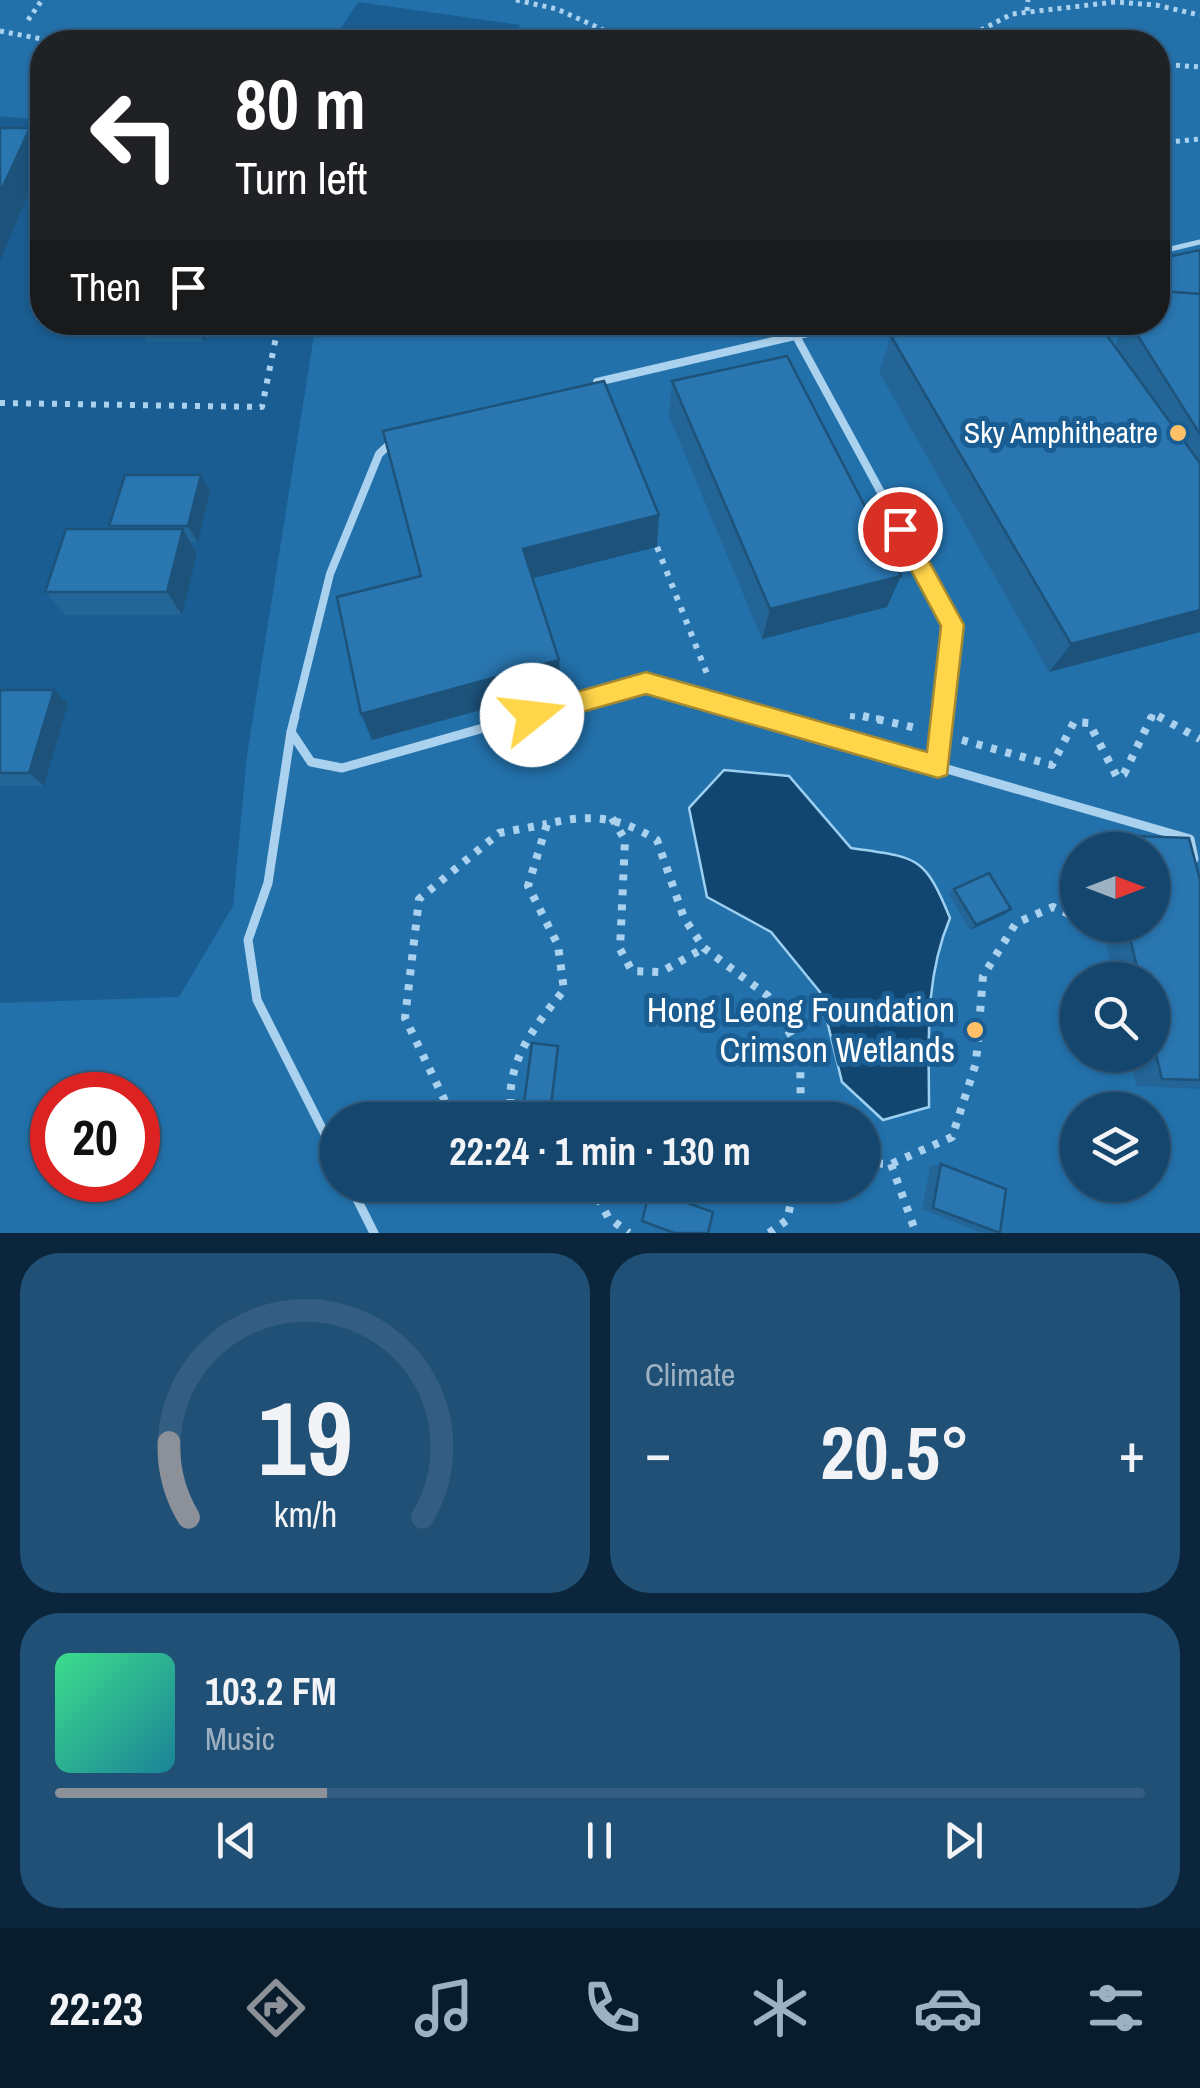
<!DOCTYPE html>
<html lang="en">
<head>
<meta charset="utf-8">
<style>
	body { margin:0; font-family:"Archivo Narrow",sans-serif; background:#215076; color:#f1f3f6; height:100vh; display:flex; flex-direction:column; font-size:38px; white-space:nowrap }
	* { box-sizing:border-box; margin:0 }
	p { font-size:32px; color:#9db1c2 }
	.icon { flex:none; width:55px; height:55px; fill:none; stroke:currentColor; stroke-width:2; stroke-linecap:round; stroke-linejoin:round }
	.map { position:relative; height:1233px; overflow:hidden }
	.panel { display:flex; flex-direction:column; gap:20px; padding:20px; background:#0b263c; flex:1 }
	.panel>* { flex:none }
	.hud { position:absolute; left:30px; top:30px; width:1140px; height:305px; border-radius:40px; box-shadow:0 2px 8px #0004,0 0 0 2px #335e81; background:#202124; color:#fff; overflow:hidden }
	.needle { width:65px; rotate:90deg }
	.fabs { position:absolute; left:1060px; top:832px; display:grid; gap:20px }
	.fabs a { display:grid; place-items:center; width:110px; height:110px; border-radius:50%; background:#14466e; box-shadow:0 2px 8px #0004,0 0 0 2px #335e81; font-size:50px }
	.speed { position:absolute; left:30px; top:1072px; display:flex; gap:20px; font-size:50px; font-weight:700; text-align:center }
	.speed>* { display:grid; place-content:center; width:130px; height:130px; border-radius:50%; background:#14466e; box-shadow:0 2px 8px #0004,0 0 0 2px #335e81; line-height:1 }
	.speed .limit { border:15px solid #d22; background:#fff; color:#111 }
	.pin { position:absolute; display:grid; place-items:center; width:85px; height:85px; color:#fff; margin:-42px; border:5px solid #fff; border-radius:50%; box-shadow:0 2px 10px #0007 }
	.me { position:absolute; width:110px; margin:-55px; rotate:74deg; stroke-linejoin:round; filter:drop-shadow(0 0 8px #0008) }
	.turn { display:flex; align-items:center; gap:35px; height:210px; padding:0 40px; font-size:45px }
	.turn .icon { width:130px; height:130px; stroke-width:2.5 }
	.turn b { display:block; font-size:70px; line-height:85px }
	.then { display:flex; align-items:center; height:95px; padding:0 40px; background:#0003; gap:20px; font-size:38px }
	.big { font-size:75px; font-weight:700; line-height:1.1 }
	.panel .tile { flex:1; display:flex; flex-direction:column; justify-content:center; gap:15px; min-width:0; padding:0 35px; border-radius:40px; background:#215076 }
	.panel .dial { align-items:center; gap:0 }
	.dial svg { height:260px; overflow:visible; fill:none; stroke:#335e81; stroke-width:7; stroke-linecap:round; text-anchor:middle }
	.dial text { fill:#f1f3f6; stroke:none }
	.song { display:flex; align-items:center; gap:30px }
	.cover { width:120px; height:120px; border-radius:15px; background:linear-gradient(135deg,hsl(150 70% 55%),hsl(190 70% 35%)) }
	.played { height:10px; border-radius:5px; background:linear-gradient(90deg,#8c9099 25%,#335e81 25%) }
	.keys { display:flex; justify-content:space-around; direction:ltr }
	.heat { display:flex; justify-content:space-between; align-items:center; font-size:55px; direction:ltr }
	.panel .tiles { flex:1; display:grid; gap:20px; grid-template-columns:1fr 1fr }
	.tile:last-child { grid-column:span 2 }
	.trip { position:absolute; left:320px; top:1102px; width:560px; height:100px; border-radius:50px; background:#14466e; box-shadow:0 2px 8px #0004,0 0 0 2px #335e81; font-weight:700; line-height:100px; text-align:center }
	.tabs { display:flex; height:160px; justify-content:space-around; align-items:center; background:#081c2c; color:#9db1c2 }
	.tabs .icon { width:70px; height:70px }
	.tabs .on { color:#8c9099 }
	.tabs b { font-size:45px; color:#f1f3f6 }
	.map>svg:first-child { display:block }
</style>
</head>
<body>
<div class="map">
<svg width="1200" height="1233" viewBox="0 0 1200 1233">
	<rect width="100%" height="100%" fill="#1a5d92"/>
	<path fill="#2371ab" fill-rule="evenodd" d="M0 0H1200V1233H0V1003L179 997 233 906 247 755 316 323 1158 322V42H512L520 25 358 2 332 42H42V120L0 116ZM1078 850H1152V925H1078ZM1078 980H1152V1055H1078ZM52 1095H138V1180H52ZM1078 1110H1152V1185H1078ZM338 1120H862V1185H338Z"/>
	<path fill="#114670" stroke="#9dcff1" stroke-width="2.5" d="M724 770 789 776 851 848C917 858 924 854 950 918 924 980 929 1041 929 1107L883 1120 842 1082 820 992 771 932 707 897 689 808Z"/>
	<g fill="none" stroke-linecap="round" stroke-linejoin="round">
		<g stroke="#aad2ef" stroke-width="5" stroke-dasharray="4 5" stroke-linecap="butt">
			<polyline points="516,0 557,9 630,42"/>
			<polyline points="1027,11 1028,0"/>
			<polyline points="28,20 42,0"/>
			<polyline points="0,31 57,42"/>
			<polyline points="928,42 979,31 1012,14 1115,2 1156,5 1200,15"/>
			<polyline points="1158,64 1200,67"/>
			<polyline points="1158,143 1200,139"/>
		</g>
		<g stroke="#aad2ef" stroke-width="6" stroke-dasharray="5 8" stroke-linecap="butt">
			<polyline points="0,403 262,407 279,322"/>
			<polyline points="657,547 709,679"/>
			<polyline points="850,716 883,719"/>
			<polyline points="1151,719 1153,714 1162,719"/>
		</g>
		<g stroke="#aad2ef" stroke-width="8" stroke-dasharray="6 9" stroke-linecap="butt">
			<polyline points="863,716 921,729"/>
			<polyline points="1158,716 1200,739"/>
			<polyline points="962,740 1052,765 1074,722 1089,723 1117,777 1124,774 1152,716"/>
			<polyline points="612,818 625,840 620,949 632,971 661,972 704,948"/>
			<polyline points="1094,925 1103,929"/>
			<polyline points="468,1120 445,1101 405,1018 419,899 499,833 547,824"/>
			<path d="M512 1120C503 1065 531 1031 564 990L558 945 528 886 547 824C590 813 619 817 657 840L684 918 704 948 768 996 800 1051 801 1120"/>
			<polyline points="862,1163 891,1164 952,1137 976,1063 983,976 1016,923 1053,907 1078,918"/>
			<polyline points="891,1164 916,1233"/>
			<polyline points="591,1185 608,1217 629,1233"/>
			<polyline points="769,1233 787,1220 795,1185"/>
		</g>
		<polyline stroke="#aad2ef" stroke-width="5" points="1158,252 1200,242"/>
		<g stroke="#aad2ef" stroke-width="8">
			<polyline points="796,336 953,625 943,719"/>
			<polyline points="597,382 855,322"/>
			<polyline points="294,719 330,574 379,454 393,441"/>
			<polyline points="517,719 646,683 771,719"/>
		</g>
		<g stroke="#aad2ef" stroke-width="9">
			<polyline points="295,716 291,732 311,762 342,768 526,716"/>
			<polyline points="763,716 1190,839 1194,859"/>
			<polyline points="291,732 268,883 248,940 257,1000 338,1160"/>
			<polyline points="938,767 943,716"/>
			<polyline points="350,1185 374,1233"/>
		</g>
	</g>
	<g fill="#236597">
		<polygon points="1200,250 1200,632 1049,672 879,372 891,336 1115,347 1124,322 1158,322 1158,259"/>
		<polygon points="136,322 209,322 204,342 146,342"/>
		<polygon points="672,381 887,607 762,639 669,416"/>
		<polygon points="210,492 198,543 191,543 197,554 182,615 65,615 45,592 111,529 109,526"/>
		<polygon points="0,690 68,704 44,786 0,786"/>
		<polygon points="1107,835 1189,838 1200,880 1200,1089 1136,1086 1130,1055 1152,1055 1152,980 1114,980 1102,925 1152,925 1152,850 1089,850"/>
		<polygon points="954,889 1011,909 1005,914 970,930 949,894"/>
		<polygon points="559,1050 551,1116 524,1113 523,1111"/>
		<polygon points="941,1164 1000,1233 982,1233 922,1209 930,1167"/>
	</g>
	<g fill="#1d537b">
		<polygon points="30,128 42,153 42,162 0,261 0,193"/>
		<polygon points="196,322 209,322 204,342"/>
		<polygon points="201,475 210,492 198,543 188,526"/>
		<polygon points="659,515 657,547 526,580 523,549"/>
		<polygon points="183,529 197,554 182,615 167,592"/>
		<polygon points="901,576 887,607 762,639 770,609"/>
		<polygon points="1200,610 1200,632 1049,672 1071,644"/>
		<polygon points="559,660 561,688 372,740 361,714"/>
		<polygon points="54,690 68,704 44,786 29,773"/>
		<polygon points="1011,909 1005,914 970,930 976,925"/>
	</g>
	<g fill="#2976b0" stroke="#1d537b" stroke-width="2.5">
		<polygon points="0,128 30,128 0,193"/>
		<polygon points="1200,250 1200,294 1169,292 1158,277 1158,259"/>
		<polygon points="1158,291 1200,294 1200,434 1131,325 1132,322 1158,322"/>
		<polygon points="955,322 1097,322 1200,463 1200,610 1071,644 891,336"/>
		<polygon points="787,356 901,576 770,609 672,381"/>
		<polygon points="604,381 659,515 523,549 559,660 361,714 337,597 421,576 383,431"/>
		<polygon points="125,475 201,475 188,526 109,526"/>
		<polygon points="66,529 183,529 167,592 45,592"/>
		<polygon points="0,690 54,690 29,773 0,773"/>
		<polygon points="1107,835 1189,838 1200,880 1200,1080 1162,1079 1152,1038 1152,980 1140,980 1127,925 1152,925 1152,850 1110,850"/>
		<polygon points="989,873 1011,909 976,925 954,889"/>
		<polygon points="532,1043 558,1046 550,1114 523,1111"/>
		<polygon points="941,1164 1006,1189 1000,1233 933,1208"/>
		<polygon points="650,1190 713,1212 708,1233 674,1233 642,1221"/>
	</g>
	<polygon fill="#ffd54a" stroke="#a68a30" stroke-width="2.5" points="900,520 908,523 964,625 947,775 938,778 646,694 532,726 524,722 520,715 524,707 646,672 927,752 941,626 889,529"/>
	<g fill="#ffc068" stroke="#1a5d92" stroke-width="4">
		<circle cx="1178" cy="433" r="10"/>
		<circle cx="975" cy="1030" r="10"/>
	</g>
	<g text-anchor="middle" stroke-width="10" stroke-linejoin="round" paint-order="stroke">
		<g font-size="30" fill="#fff" stroke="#1a5d92" text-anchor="end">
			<text x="1158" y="443">Sky Amphitheatre</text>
		</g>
		<g font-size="35" fill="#fff" stroke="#1a5d92" text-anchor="end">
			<text x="955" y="1022">Hong Leong Foundation<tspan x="955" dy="40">Crimson Wetlands</tspan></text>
		</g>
	</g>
</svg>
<div class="fabs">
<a><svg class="needle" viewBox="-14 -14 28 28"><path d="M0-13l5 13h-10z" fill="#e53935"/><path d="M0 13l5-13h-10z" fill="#9db1c2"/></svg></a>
<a><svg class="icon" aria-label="search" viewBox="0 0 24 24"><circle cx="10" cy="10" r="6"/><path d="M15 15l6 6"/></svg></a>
<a><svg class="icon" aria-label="layers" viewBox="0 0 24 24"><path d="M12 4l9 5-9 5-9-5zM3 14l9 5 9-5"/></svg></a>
</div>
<div class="speed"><div class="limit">20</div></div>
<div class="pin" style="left:900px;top:529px;background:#d93025"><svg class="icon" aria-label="arrive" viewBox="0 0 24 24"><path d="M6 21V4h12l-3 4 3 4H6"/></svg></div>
<svg class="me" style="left:532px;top:715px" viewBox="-20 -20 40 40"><circle r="19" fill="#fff"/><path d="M0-13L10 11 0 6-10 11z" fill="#ffd54a"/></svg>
<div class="trip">22:24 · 1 min · 130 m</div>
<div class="hud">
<div class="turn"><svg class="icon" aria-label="left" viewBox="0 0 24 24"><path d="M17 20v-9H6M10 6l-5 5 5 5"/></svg><div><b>80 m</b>Turn left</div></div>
<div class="then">Then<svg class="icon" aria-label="arrive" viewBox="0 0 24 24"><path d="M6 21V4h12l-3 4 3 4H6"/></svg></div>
</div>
</div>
<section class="panel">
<div class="tiles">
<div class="tile dial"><svg viewBox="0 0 100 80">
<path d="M14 69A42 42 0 1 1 86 69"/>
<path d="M14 69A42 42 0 0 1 8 46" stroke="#8c9099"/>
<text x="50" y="56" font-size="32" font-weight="700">19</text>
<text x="50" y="72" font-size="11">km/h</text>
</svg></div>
<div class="tile"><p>Climate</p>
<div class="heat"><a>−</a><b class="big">20.5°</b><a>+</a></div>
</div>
<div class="tile">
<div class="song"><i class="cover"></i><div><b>103.2 FM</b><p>Music</p></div></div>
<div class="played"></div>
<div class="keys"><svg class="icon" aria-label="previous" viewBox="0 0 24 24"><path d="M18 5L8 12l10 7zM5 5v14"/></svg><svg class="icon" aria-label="pause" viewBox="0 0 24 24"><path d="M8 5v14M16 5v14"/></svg><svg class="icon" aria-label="next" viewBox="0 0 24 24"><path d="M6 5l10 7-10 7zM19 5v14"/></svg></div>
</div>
</div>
</section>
<nav class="tabs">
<b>22:23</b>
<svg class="icon on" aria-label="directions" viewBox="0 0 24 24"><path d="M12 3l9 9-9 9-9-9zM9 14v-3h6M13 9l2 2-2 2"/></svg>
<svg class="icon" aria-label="music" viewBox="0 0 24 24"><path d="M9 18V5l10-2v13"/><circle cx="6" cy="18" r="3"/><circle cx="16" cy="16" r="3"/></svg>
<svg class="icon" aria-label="phone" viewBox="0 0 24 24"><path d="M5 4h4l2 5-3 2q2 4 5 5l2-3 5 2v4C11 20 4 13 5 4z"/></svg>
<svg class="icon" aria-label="climate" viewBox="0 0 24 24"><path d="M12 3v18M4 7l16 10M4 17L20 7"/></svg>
<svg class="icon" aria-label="car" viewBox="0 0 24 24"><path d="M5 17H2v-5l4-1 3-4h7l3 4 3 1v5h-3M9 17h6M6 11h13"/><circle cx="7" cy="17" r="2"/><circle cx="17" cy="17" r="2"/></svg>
<svg class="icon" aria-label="filters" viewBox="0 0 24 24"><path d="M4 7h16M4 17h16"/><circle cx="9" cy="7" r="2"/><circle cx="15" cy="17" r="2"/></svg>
</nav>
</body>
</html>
